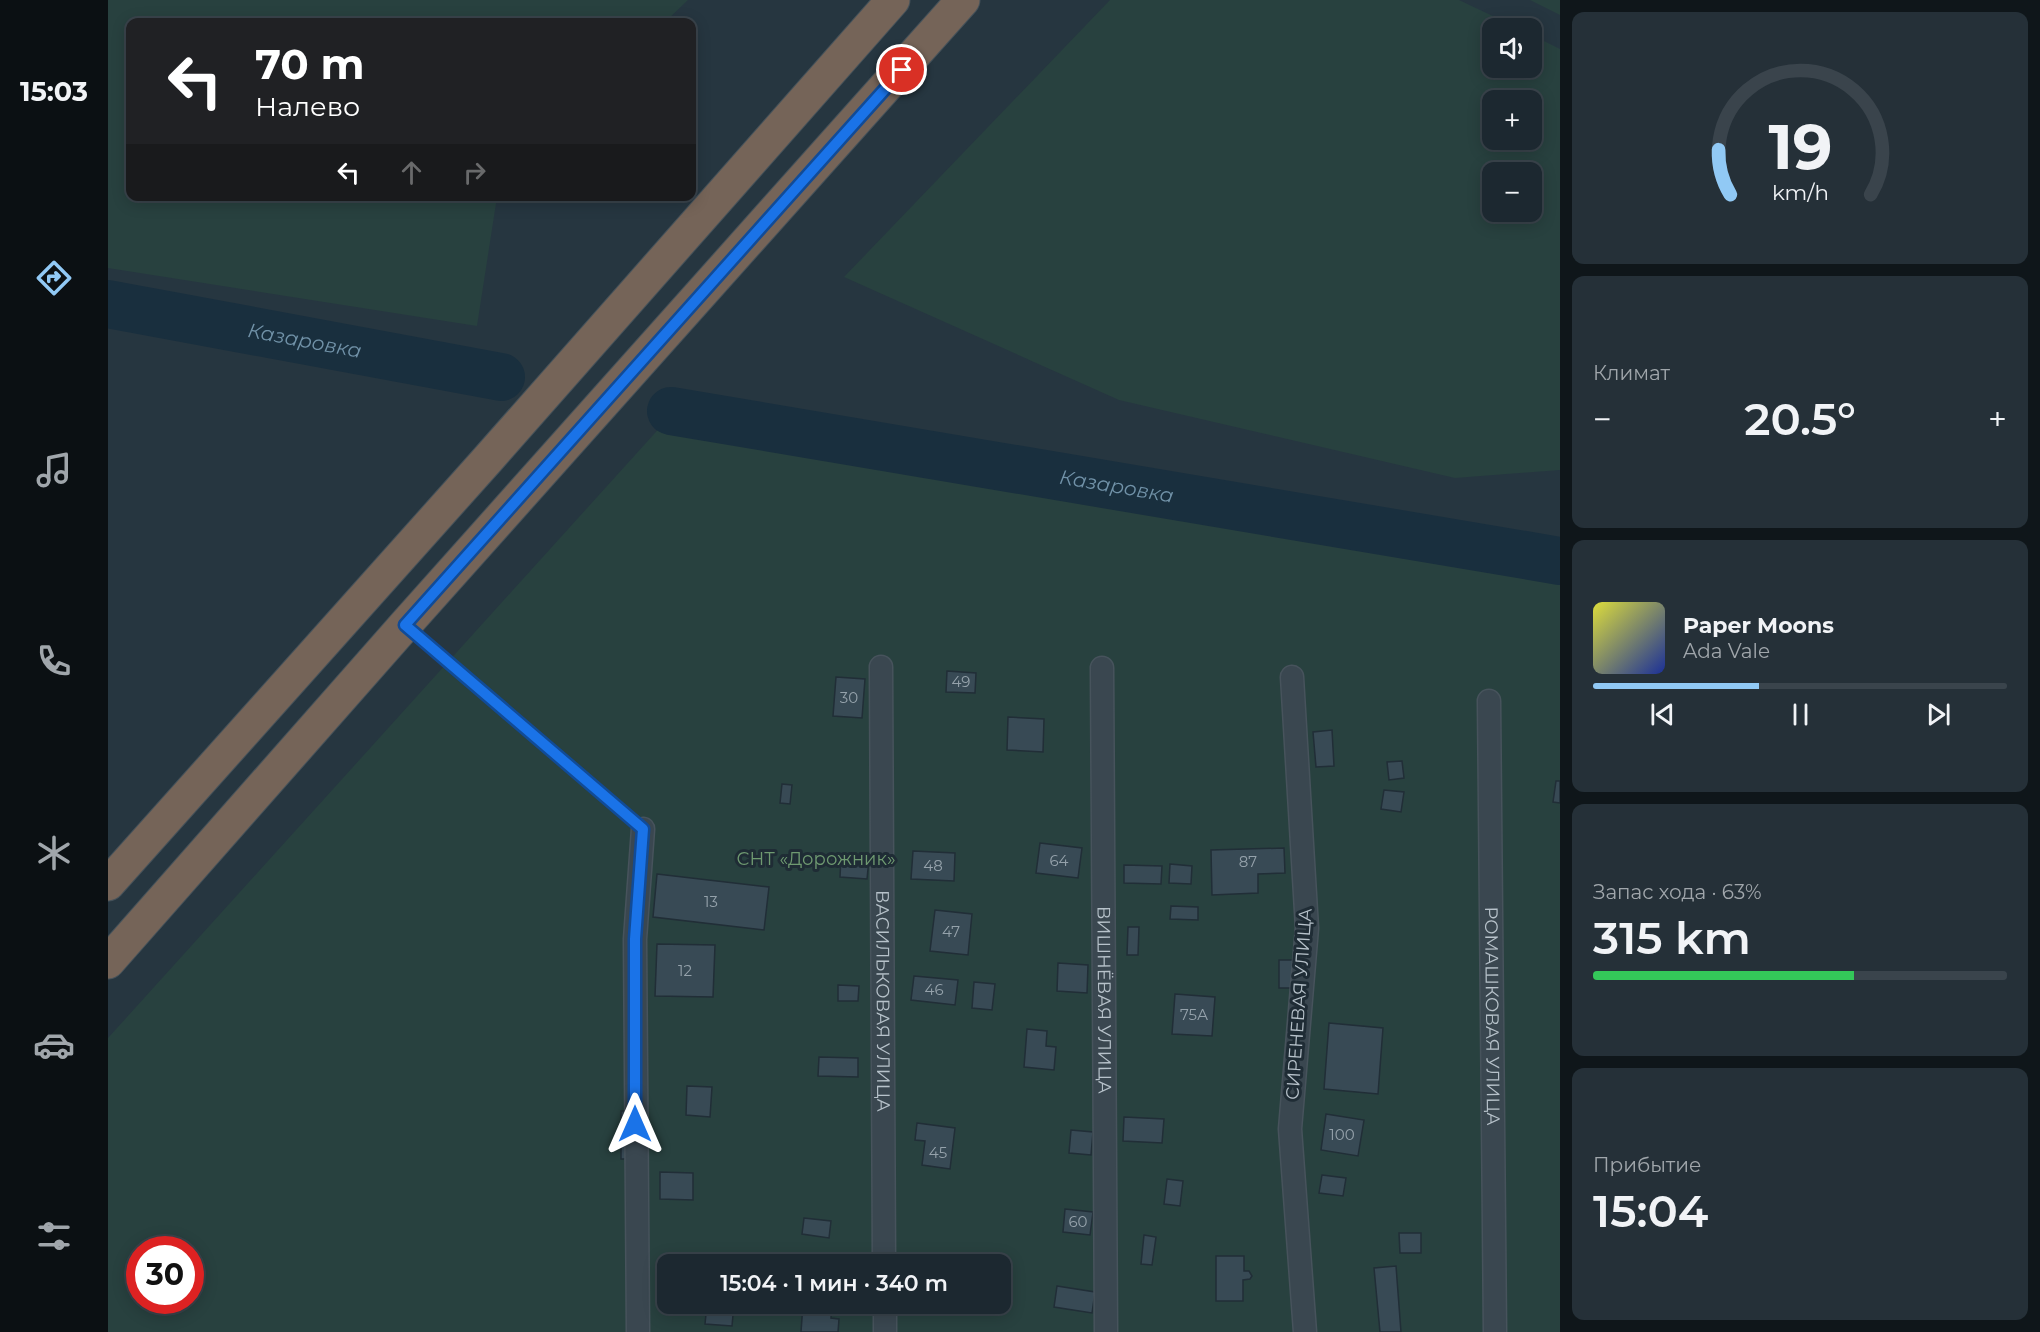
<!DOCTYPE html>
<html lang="ru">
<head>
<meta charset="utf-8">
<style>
	body { margin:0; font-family:Montserrat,sans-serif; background:#253038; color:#f1f3f6; height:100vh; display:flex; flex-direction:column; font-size:22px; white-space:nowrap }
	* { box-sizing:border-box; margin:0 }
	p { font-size:20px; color:#a0a6ab }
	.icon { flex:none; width:33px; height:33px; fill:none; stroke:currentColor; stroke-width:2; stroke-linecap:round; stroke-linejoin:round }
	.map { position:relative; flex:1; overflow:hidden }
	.panel { display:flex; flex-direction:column; gap:12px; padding:12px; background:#0f161a; width:480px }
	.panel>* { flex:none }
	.guide { position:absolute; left:18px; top:18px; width:570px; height:183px; border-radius:12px; box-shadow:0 3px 15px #0003,0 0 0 2px #3a444c; background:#202124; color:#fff; overflow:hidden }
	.buttons { position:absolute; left:1374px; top:18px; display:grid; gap:12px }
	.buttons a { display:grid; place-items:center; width:60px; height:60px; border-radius:12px; background:#1c2830; box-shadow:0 3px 15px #0003,0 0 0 2px #3a444c; font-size:30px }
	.speed { position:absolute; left:18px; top:1236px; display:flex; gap:12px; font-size:30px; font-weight:700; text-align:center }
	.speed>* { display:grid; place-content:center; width:78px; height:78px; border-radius:50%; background:#1c2830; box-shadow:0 3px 15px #0003,0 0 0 2px #3a444c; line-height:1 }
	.speed .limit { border:9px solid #d22; background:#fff; color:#111 }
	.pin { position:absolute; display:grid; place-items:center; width:51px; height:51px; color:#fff; margin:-26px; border:3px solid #fff; border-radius:50%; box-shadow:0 2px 6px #0007 }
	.me { position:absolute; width:66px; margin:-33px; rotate:0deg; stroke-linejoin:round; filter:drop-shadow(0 0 4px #0008) }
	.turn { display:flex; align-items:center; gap:21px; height:126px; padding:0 30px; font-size:27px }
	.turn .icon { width:78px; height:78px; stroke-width:2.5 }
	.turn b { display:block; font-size:42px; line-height:51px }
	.lanes { display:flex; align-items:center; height:57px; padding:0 30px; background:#0003; justify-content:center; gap:30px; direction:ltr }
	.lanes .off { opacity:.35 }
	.big { font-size:45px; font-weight:600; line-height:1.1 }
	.panel .card { flex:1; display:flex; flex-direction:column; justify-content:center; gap:9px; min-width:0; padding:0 21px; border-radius:12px; background:#253038 }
	.panel .dial { align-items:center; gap:0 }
	.dial svg { height:156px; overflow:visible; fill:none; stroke:#3a444c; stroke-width:7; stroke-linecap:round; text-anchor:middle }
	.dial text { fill:#f1f3f6; stroke:none }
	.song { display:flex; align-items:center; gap:18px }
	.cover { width:72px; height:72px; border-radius:9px; background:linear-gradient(135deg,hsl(60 70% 55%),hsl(230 70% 35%)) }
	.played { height:6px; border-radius:3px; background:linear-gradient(90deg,#91c9f5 40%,#3a444c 40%) }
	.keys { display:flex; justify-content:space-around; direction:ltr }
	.heat { display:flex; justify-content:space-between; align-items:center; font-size:33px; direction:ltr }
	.charge { height:9px; border-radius:4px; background:linear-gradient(90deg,#34c759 63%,#3a444c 0) }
	.trip { position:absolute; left:549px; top:1254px; width:354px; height:60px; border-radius:12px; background:#1c2830; box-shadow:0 3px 15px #0003,0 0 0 2px #3a444c; font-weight:600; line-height:60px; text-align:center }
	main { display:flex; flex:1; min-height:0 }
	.tab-bar { display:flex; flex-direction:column; width:108px; justify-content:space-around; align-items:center; background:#0b1013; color:#a0a6ab }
	.tab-bar .icon { width:42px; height:42px }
	.tab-bar .selected { color:#91c9f5 }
	.tab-bar b { font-size:27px; color:#f1f3f6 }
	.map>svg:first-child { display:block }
</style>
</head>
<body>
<main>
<nav class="tab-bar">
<b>15:03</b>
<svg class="icon selected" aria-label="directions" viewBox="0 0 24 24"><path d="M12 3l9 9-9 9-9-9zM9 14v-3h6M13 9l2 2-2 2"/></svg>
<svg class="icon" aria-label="music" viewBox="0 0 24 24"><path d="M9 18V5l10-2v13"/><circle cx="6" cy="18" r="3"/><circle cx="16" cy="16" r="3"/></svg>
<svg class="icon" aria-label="phone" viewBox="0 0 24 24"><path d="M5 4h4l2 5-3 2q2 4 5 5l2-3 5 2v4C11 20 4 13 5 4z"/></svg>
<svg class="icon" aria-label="climate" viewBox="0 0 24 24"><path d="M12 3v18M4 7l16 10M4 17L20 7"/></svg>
<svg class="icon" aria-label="car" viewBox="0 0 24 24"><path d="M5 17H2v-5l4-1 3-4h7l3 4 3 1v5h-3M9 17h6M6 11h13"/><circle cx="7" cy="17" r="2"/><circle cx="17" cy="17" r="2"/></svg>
<svg class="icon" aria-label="filters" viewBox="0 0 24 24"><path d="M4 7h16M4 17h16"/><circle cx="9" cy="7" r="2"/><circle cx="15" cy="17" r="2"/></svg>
</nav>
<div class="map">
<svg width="1452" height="1332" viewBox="0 0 1452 1332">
	<rect width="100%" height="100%" fill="#263640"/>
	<g fill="#28413f" fill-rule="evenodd">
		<polygon points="0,0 580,0 557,22 22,22 22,196 389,197 369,326 0,268"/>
		<path d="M1002 0H1351L1410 28H1384V68H1424V35L1452 49V470L1347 478 1011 400 736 277ZM1384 100H1424V140H1384ZM1384 172H1424V212H1384Z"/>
		<polygon points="1422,0 1452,0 1452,15"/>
		<path d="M556 423 1452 572V1332H0V1038ZM32 1250H82V1300H32ZM560 1264H892V1304H560Z"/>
	</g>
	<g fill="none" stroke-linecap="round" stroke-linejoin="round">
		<g stroke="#192f3e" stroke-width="48">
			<path id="s1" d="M0 304 393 377"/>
			<path id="s2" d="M563 411 1452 561"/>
		</g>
	</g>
	<g fill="#384a55" stroke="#212e37" stroke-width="1.5">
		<polygon points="839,671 868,673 867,693 838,692"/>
		<polygon points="728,677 757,679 754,718 725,716"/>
		<polygon points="900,717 936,719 935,752 899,750"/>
		<polygon points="1224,730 1226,766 1208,767 1205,732"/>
		<polygon points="1294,761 1296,778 1281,780 1279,762"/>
		<polygon points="1448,781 1452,781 1452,803 1445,802"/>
		<polygon points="674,784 684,785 682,804 672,803"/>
		<polygon points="1276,790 1296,792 1293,812 1273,809"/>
		<polygon points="932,843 974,848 970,878 928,873"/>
		<polygon points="1176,848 1177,873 1150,874 1150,893 1104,895 1103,850"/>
		<polygon points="805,851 847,853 846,881 803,879"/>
		<polygon points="733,856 761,859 759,879 732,877"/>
		<polygon points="1062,864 1084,866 1083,884 1061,883"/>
		<polygon points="1016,865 1054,866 1053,884 1016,883"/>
		<polygon points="549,874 661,887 656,930 545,917"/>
		<polygon points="1063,906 1090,907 1090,920 1062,919"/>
		<polygon points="827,910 864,914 860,955 822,951"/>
		<polygon points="1020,927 1031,927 1030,955 1019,955"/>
		<polygon points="549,944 607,945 605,997 547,996"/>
		<rect x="1171" y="960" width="14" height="28"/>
		<polygon points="950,963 980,965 979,993 949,991"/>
		<polygon points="806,976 850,980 847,1005 803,1000"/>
		<polygon points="866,982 887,984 884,1010 864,1008"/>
		<polygon points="730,985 751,986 750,1001 730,1001"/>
		<polygon points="1067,994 1107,997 1104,1036 1064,1034"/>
		<polygon points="1221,1023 1275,1028 1270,1094 1216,1089"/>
		<polygon points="919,1029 939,1031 938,1046 948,1047 946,1070 916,1067"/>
		<polygon points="711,1057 750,1058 750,1077 710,1076"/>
		<polygon points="579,1086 604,1087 602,1117 578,1115"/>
		<polygon points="513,1111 521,1111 522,1159 513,1159"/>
		<polygon points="1218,1114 1256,1120 1250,1156 1213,1150"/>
		<polygon points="1016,1117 1056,1119 1054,1143 1015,1141"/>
		<polygon points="809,1123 847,1128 842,1169 814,1165 817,1141 807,1140"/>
		<polygon points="963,1130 985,1132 983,1155 961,1153"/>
		<polygon points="552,1172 585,1173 585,1200 552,1199"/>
		<polygon points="1214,1175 1238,1178 1235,1196 1211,1193"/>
		<polygon points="1059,1179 1075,1181 1072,1206 1056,1204"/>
		<polygon points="957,1209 985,1212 982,1235 955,1232"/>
		<polygon points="696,1218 723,1221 721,1238 694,1234"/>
		<polygon points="1291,1233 1313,1233 1313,1253 1292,1253"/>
		<polygon points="1036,1235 1048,1237 1044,1265 1033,1264"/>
		<polygon points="1108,1256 1136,1256 1136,1271 1141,1271 1144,1276 1142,1279 1135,1280 1135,1301 1108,1301"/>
		<polygon points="1288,1266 1293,1332 1272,1332 1266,1268"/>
		<polygon points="949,1286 987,1292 984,1313 946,1307"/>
		<polygon points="599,1304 626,1304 624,1326 597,1324"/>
		<polygon points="695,1304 724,1304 723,1318 731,1319 730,1332 693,1332"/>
	</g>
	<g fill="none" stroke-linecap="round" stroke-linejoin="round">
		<g stroke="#47535c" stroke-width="13">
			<polyline id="lane" points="299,627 535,829"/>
		</g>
		<g stroke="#47535c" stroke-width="25">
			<g id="street">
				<path id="s3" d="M773 667 776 1264"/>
				<path id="s4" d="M994 668 998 1332"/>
				<polyline points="1184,677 1199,928 1182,1129 1197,1332"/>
				<path id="s5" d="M1381 701 1387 1332"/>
				<polyline points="777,1304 777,1332"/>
				<polyline points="530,1332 527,939 535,829"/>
			</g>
		</g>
		<g stroke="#45525a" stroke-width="35">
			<g id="highway">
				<polyline points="0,884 380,459 785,0"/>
				<polyline points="0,962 297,625 855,0"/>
			</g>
		</g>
		<use href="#lane" stroke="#3a4750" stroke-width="10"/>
		<use href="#street" stroke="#3a4750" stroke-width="22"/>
		<use href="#highway" stroke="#756458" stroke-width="33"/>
	</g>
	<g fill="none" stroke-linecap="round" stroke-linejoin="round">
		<g stroke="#114b97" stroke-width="15">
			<polyline id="route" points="527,1124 527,939 535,829 297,625 794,70"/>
		</g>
		<use href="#route" stroke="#1a73e8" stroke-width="10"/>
	</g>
	<g text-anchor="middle" stroke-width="6" stroke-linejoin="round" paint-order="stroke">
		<g font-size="15" fill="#95a2ab">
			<text x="853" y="687">49</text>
			<text x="741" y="703">30</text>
			<text x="951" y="866">64</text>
			<text x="1140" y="867">87</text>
			<text x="825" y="871">48</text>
			<text x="603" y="907">13</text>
			<text x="843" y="937">47</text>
			<text x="577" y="976">12</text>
			<text x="826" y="995">46</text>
			<text x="1086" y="1020">75А</text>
			<text x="1234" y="1140">100</text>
			<text x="830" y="1158">45</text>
			<text x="970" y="1227">60</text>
		</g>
		<g font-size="18" fill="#6f9a71" stroke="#1f2c35">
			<text x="708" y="865">СНТ «Дорожник»</text>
		</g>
		<g font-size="18" fill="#b7c2ca" stroke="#1f2c35">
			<text dy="6" stroke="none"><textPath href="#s4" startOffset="332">ВИШНЁВАЯ УЛИЦА</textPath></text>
			<text dy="6" stroke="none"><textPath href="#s3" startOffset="334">ВАСИЛЬКОВАЯ УЛИЦА</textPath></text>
			<text transform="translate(1191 1004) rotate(-86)" y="6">СИРЕНЕВАЯ УЛИЦА</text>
			<text dy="6" stroke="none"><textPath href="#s5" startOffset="315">РОМАШКОВАЯ УЛИЦА</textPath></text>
		</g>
		<g font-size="20" font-style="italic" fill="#7192a8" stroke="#1f2c35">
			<text dy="7" stroke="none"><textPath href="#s1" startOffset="200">Казаровка</textPath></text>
			<text dy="7" stroke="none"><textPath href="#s2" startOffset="452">Казаровка</textPath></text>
		</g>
	</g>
</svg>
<div class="buttons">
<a><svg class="icon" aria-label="sound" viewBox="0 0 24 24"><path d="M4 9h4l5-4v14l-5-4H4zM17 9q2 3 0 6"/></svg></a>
<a>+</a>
<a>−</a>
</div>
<div class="speed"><div class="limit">30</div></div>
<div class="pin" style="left:794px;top:70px;background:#d93025"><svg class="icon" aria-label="arrive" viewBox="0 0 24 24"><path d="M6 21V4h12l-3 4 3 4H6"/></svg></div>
<svg class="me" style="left:527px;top:1124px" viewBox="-20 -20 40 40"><path d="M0-17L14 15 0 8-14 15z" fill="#1a73e8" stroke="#fff" stroke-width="4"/></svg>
<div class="trip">15:04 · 1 мин · 340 m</div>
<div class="guide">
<div class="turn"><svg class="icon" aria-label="left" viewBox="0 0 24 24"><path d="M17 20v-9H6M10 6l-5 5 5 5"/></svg><div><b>70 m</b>Налево</div></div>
<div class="lanes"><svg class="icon" aria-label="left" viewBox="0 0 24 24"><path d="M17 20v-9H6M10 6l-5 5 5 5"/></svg><svg class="icon off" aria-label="ahead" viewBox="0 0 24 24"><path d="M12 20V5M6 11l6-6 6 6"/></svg><svg class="icon off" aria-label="right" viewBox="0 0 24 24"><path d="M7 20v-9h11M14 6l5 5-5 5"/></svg></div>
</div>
</div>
<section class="panel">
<div class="card dial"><svg viewBox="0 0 100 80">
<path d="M14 69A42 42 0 1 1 86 69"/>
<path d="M14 69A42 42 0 0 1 8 46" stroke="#91c9f5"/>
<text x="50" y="56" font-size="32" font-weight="700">19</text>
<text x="50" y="72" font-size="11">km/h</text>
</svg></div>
<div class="card"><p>Климат</p>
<div class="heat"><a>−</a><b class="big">20.5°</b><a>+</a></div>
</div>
<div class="card">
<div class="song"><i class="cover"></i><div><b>Paper Moons</b><p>Ada Vale</p></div></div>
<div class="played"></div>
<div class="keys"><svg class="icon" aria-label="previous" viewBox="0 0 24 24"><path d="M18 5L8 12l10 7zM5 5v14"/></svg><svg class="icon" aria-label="pause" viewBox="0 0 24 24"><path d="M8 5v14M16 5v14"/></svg><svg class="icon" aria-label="next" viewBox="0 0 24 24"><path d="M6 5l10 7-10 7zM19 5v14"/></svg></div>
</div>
<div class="card"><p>Запас хода · 63%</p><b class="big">315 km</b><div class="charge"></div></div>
<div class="card"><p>Прибытие</p><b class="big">15:04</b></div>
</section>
</main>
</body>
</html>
